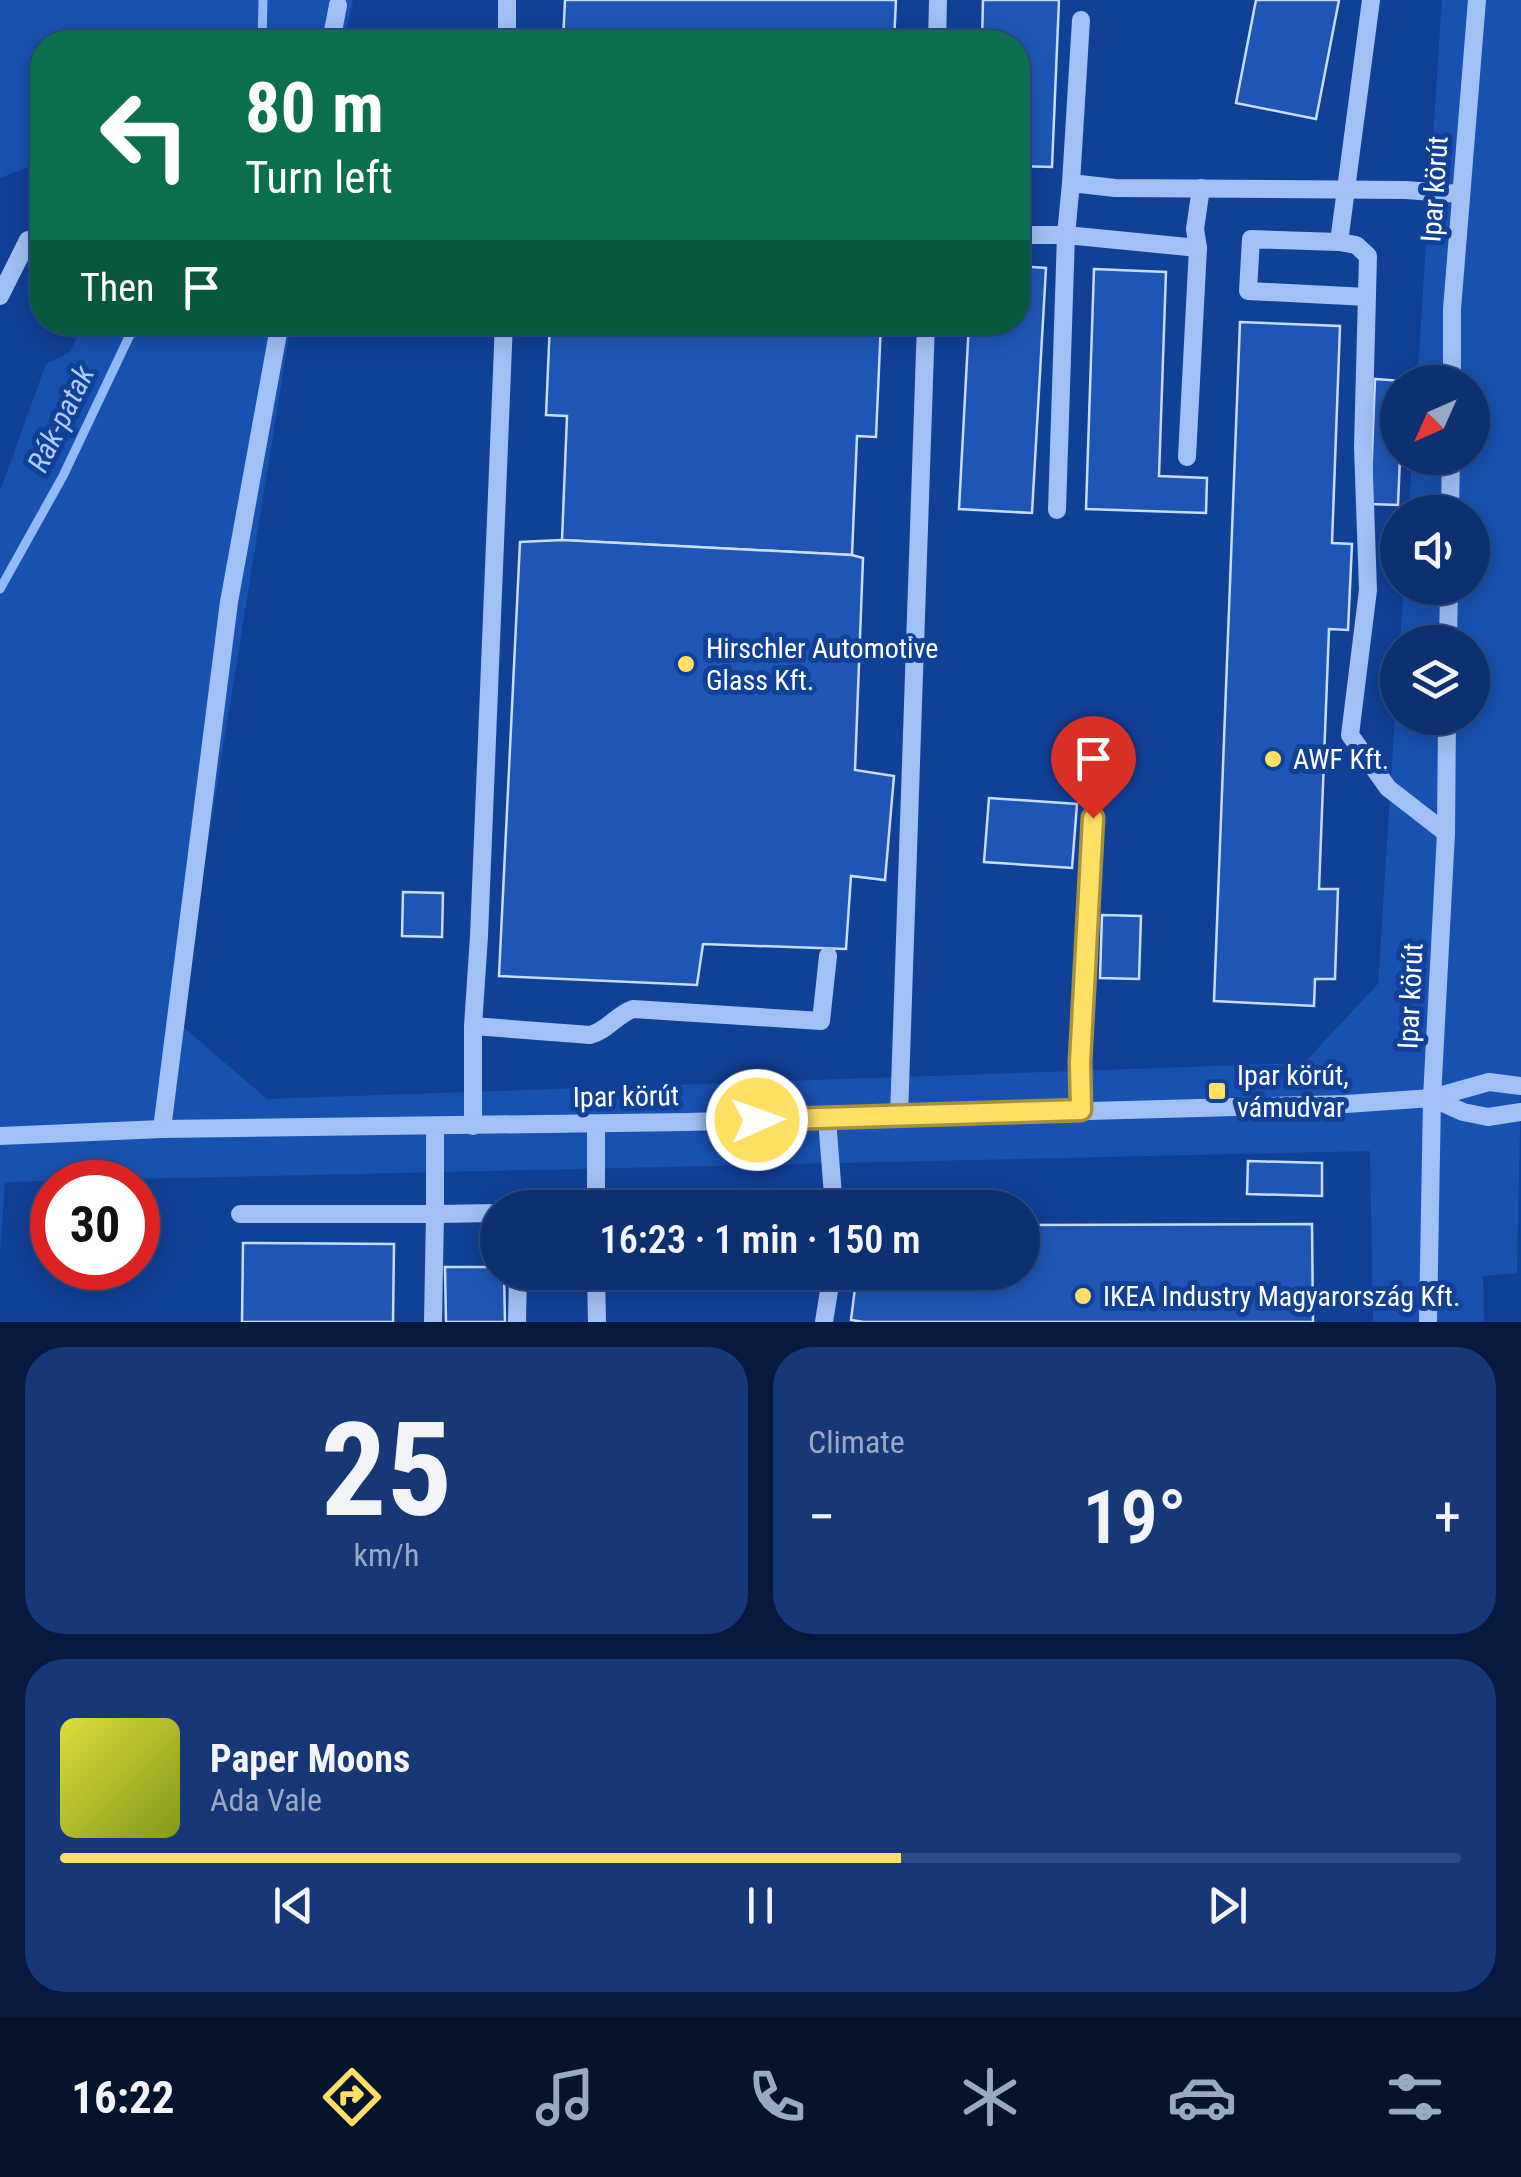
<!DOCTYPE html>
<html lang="en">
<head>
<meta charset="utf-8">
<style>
	body { margin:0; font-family:"Roboto Condensed",sans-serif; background:#163876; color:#f1f3f6; height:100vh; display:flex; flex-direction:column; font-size:38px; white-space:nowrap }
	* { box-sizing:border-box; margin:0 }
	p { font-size:32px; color:#9aa9c3 }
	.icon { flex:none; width:55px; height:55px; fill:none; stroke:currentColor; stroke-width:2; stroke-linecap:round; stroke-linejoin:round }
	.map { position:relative; height:1322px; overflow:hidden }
	.panel { display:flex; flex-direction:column; gap:25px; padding:25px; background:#071a3e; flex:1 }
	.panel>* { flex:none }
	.banner { position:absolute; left:30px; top:30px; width:1000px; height:305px; border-radius:40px; box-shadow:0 5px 25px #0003,0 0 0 2px #2d4b84; background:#0b6e4f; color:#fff; overflow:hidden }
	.needle { width:65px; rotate:225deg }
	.controls { position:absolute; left:1380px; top:365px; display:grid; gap:20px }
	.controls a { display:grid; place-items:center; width:110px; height:110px; border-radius:50%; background:#0d3071; box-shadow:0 5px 25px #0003,0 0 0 2px #2d4b84; font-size:50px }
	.speed { position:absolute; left:30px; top:1160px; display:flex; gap:20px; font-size:50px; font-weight:700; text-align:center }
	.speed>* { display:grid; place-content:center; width:130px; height:130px; border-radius:50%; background:#0d3071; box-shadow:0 5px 25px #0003,0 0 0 2px #2d4b84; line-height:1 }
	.speed .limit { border:15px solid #d22; background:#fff; color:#111 }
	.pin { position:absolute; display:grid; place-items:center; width:85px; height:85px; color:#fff; margin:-102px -42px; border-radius:50% 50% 50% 0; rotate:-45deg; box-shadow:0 0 10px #0007 }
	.pin .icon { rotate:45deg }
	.me { position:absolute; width:110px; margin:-55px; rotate:88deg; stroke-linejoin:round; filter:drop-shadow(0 0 8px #0008) }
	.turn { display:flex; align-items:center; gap:35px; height:210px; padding:0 50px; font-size:45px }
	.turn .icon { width:130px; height:130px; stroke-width:2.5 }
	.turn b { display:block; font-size:70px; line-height:85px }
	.then { display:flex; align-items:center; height:95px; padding:0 50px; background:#0003; gap:20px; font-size:38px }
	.big { font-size:75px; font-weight:600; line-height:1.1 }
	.panel .card { flex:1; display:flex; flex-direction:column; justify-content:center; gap:15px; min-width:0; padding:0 35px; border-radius:40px; background:#163876 }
	.panel .dial { align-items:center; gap:0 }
	.dial b { font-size:130px; line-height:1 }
	.song { display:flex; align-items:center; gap:30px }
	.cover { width:120px; height:120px; border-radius:15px; background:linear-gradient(135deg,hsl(60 70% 55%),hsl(70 70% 35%)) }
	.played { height:10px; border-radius:5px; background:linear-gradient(90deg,#ffdf64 60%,#2d4b84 60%) }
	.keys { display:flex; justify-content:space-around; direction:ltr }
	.heat { display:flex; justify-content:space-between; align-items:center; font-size:55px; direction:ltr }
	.panel .tiles { flex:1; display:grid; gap:25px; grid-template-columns:1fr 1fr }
	.card:last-child { grid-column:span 2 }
	.trip { position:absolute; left:480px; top:1190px; width:560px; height:100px; border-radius:50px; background:#0d3071; box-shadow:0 5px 25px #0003,0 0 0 2px #2d4b84; font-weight:600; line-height:100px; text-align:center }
	.tab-bar { display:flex; height:160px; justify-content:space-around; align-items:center; background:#05132d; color:#9aa9c3 }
	.tab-bar .icon { width:70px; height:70px }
	.tab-bar .current { color:#ffdf64 }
	.tab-bar b { font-size:45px; color:#f1f3f6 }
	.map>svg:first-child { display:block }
</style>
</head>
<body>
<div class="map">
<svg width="1521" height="1322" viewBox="0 0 1521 1322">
	<rect width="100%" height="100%" fill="#114097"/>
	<g fill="#1951b1">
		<polygon points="0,0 353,0 344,42 42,42 42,162 0,178"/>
		<polygon points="1442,0 1521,0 1521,1070 1517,1273 1483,1276 1484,1322 1373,1322 1370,1151 5,1182 0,1254 0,491 46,364 70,352 84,323 291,323 179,1023 267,1099 1304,1063 1378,984 1397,685 1398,718 1472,718 1472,642 1400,642 1404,588 1472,588 1472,512 1409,512 1412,458 1472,458 1472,382 1417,382"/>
	</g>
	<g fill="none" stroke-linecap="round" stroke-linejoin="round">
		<g stroke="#93b9f7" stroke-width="9">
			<polyline points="262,42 263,0"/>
			<polyline points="0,589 63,476 136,322"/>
		</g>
	</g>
	<g fill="#1f56b6" stroke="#c9ddfe" stroke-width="2.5">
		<polygon points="565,0 896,0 894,42 563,42"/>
		<polygon points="983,0 1059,0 1052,167 1018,166 1018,42 982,42"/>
		<polygon points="1256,0 1339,0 1316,119 1236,103"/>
		<polygon points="1018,266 1046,268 1032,513 959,509 969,322 1018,322"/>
		<polygon points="1094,269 1166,272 1159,476 1207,478 1206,513 1086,509"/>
		<polygon points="550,322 881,322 876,437 857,436 852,555 562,540 567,416 546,415"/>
		<polygon points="1240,322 1340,326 1332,543 1352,544 1348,630 1329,629 1319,889 1338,889 1335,979 1315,979 1314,1006 1214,1001"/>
		<polygon points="1375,379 1403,381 1398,382 1398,458 1400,458 1398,505 1370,504"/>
		<polygon points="562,540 852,555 863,558 855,770 894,776 885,880 851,876 846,949 703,944 697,985 499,976 520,542"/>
		<polygon points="989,798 1077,804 1072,868 984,862"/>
		<polygon points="403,892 443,893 442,937 402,936"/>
		<polygon points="1102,915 1141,916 1139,979 1100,978"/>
		<polygon points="1248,1161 1322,1163 1322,1196 1247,1194"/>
		<polygon points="1312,1224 1313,1322 864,1322 851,1320 857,1272 1022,1272 1022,1225"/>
		<polygon points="243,1243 394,1244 393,1322 242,1322"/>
		<polygon points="445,1267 498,1267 498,1272 504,1272 505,1322 446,1322"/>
	</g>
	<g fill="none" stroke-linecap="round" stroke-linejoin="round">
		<g stroke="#a1c0f3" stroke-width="18">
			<polyline points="507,0 507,42"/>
			<polyline points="331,42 338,5"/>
			<polyline points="937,42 938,0"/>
			<polyline points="1071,183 1081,20"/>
			<polyline points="1018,235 1066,235 1198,248 1187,457"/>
			<polyline points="1339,242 1371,0"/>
			<polyline points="1198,248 1195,229 1201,188"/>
			<polyline points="0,296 28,240"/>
			<polyline points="1367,297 1248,291 1251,239 1339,242 1356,245 1368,256 1363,447 1368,590 1350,735 1388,788 1446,833"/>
			<polyline points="1452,382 1452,309 1477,0"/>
			<polyline points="1057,510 1066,235 1071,183 1115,188 1406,190 1460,194"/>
			<polyline points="1450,512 1451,458"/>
			<polyline points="1448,642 1449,588"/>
			<path d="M473 1026 590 1035C607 1031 616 1015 633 1009L821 1021 828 956"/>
			<polyline points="1432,1098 1463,1112 1488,1117 1521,1112"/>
			<polyline points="1081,1110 1080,1062 1093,817"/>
			<polyline points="899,1116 926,322"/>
			<polyline points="827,1119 834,1208"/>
			<polyline points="596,1124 596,1208"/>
			<polyline points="473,1126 473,1026 479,936 504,322"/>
			<polyline points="435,1127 435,1214 498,1213"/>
			<polyline points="162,1129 229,602 280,322"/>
			<polyline points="0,1136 162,1129 687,1122 1346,1104 1432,1098 1489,1082 1521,1086"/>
			<polyline points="240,1214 435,1214 433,1322"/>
			<polyline points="596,1272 597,1322"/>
			<polyline points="517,1322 518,1272"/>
			<polyline points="824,1322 832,1272"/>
			<polyline points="1428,1322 1432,1098 1446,833 1447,718"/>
		</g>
	</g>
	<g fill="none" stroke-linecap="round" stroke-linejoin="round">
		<g stroke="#a69141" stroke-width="25">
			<polyline id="route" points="757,1120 1081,1110 1080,1062 1093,818"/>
		</g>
		<use href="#route" stroke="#ffdf64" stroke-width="18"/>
	</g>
	<g fill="#ffdf64" stroke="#114097" stroke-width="4">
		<circle cx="686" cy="664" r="10"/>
		<circle cx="1273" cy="759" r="10"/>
		<rect x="1207" y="1081" width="20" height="20" rx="5"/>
		<circle cx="1083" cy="1296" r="10"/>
	</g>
	<g text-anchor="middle" stroke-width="10" stroke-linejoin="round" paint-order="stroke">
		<g font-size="28" fill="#fff" stroke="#114097">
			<text transform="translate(1434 189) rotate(-86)" y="10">Ipar körút</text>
			<text transform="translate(1410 996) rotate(-87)" y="10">Ipar körút</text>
			<text transform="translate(626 1096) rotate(-1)" y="10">Ipar körút</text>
		</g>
		<g font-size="28" fill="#fff" stroke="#114097" text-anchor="start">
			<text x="706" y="658">Hirschler Automotive<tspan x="706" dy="32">Glass Kft.</tspan></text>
			<text x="1293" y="769">AWF Kft.</text>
			<text x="1237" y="1085">Ipar körút,<tspan x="1237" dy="32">vámudvar</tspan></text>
			<text x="1103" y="1306">IKEA Industry Magyarország Kft.</text>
		</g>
		<g font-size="30" font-style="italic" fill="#aecafa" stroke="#114097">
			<text transform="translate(61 419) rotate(-64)" y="10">Rák-patak</text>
		</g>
	</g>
</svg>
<div class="controls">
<a><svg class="needle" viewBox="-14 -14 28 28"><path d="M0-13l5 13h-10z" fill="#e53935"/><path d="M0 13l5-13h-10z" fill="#9aa9c3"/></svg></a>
<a><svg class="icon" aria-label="sound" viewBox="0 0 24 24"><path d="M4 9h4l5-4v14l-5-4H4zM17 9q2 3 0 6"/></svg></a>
<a><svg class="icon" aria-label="layers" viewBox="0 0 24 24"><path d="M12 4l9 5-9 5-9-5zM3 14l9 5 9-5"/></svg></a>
</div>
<div class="speed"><div class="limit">30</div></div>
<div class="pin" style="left:1093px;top:818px;background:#d93025"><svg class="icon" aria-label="arrive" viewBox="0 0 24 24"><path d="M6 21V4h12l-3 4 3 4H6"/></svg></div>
<svg class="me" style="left:757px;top:1120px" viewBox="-20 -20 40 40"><circle r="17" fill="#ffdf64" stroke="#fff" stroke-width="3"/><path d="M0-11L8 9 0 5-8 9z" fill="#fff"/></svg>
<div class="trip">16:23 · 1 min · 150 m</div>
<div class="banner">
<div class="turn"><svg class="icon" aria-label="left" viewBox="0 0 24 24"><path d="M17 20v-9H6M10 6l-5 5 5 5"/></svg><div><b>80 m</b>Turn left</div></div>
<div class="then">Then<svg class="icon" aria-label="arrive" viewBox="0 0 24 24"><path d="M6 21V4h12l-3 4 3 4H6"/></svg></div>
</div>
</div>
<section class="panel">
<div class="tiles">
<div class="card dial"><b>25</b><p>km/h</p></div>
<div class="card"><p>Climate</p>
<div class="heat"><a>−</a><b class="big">19°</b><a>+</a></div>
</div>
<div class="card">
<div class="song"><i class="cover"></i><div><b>Paper Moons</b><p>Ada Vale</p></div></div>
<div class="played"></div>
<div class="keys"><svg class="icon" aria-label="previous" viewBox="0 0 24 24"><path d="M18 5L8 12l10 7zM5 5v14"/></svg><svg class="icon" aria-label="pause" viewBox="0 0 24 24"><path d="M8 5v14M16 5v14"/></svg><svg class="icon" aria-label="next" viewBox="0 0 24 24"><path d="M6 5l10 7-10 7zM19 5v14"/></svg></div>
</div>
</div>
</section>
<nav class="tab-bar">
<b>16:22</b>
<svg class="icon current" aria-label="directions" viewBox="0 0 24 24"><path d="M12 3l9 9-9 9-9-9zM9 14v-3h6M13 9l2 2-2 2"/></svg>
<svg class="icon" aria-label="music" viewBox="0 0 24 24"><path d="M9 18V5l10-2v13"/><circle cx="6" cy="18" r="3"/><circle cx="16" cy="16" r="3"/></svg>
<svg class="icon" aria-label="phone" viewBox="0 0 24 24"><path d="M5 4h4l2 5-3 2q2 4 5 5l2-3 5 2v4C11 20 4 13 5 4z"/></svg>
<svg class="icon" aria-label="climate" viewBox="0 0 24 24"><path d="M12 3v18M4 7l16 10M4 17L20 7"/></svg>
<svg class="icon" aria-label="car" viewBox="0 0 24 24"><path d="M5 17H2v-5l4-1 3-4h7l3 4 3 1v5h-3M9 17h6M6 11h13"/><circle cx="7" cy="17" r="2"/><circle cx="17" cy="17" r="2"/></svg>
<svg class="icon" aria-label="filters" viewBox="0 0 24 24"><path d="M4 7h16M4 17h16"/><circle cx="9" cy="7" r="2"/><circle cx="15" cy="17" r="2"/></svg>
</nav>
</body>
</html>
